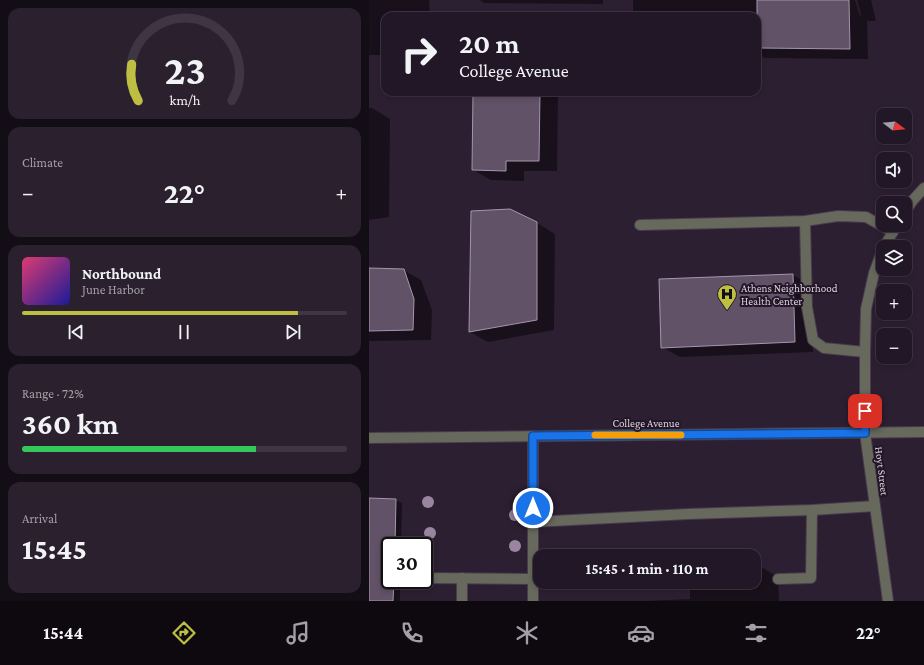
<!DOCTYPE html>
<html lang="en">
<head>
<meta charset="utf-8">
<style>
	body { margin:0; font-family:"Crimson Pro",serif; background:#2a202e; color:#f1f3f6; height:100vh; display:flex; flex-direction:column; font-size:15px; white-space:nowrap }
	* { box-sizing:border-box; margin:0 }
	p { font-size:13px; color:#a29fa7 }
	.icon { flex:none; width:22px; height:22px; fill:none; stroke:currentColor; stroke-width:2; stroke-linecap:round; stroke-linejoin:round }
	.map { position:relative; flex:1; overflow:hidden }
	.side { display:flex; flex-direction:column; gap:8px; padding:8px; background:#130d15; width:369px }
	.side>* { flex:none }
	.banner { position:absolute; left:12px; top:12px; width:380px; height:84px; border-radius:12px; box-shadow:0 2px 6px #0003,0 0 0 1px #3f3643; background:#221726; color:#f1f3f6; overflow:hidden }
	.needle { width:26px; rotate:106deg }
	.tools { position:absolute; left:507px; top:108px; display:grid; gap:8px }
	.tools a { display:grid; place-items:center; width:36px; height:36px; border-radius:8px; background:#221726; box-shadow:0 2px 6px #0003,0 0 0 1px #3f3643; font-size:20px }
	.speed { position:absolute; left:12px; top:537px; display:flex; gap:8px; font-size:20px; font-weight:700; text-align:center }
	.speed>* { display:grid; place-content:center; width:52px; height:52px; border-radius:50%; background:#221726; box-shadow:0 2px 6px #0003,0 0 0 1px #3f3643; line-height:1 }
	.speed .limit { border:2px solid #111; border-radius:6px; background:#fff; color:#111 }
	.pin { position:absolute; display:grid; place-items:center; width:34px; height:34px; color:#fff; margin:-17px; border-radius:8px; box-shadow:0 2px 6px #0006 }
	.me { position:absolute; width:44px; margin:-22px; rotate:0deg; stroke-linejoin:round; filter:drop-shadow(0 0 3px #0008) }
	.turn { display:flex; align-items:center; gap:14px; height:84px; padding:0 12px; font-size:18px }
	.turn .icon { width:52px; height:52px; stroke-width:2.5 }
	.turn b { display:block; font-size:28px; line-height:34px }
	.big { font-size:30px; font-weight:700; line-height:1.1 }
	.side .card { flex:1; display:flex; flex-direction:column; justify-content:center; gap:6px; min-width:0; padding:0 14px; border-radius:12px; background:#2a202e }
	.side .dial { align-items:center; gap:0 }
	.dial svg { height:104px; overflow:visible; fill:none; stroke:#3f3643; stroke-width:7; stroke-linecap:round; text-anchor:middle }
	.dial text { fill:#f1f3f6; stroke:none }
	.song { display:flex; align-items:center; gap:12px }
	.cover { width:48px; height:48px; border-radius:6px; background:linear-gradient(135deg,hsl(340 70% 55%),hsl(240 70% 35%)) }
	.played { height:4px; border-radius:2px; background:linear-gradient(90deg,#bebf42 85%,#3f3643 85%) }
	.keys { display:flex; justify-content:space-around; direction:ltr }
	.heat { display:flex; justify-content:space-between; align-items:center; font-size:22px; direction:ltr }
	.charge { height:6px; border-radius:3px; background:linear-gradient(90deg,#34c759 72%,#3f3643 0) }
	.trip { position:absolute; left:164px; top:549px; width:228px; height:40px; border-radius:12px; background:#221726; box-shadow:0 2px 6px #0003,0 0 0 1px #3f3643; font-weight:700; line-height:40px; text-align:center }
	.dock { display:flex; height:64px; justify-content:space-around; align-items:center; background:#0e090f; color:#a29fa7 }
	.dock .icon { width:28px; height:28px }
	.dock .on { color:#bebf42 }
	.dock b { font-size:18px; color:#f1f3f6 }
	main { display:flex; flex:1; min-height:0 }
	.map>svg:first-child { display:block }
</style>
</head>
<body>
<main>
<section class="side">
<div class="card dial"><svg viewBox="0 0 100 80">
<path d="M14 69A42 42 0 1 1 86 69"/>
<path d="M14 69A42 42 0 0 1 9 41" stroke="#bebf42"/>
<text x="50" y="56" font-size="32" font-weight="700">23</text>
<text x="50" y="72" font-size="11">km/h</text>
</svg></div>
<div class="card"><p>Climate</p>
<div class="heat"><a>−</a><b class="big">22°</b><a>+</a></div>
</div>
<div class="card">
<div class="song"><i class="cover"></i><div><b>Northbound</b><p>June Harbor</p></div></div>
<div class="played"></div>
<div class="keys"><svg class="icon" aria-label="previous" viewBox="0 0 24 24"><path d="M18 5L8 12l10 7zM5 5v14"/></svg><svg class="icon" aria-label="pause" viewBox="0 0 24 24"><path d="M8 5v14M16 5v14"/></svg><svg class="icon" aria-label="next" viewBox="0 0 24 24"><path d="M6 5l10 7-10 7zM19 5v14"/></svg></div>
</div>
<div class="card"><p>Range · 72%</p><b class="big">360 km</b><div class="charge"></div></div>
<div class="card"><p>Arrival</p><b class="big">15:45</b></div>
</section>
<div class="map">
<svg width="555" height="601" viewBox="0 0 555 601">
	<rect width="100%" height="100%" fill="#2d1f32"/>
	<g fill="#0007">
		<polygon points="0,0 60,0 61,16 16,16 16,55 0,55"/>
		<polygon points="111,0 234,0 234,4 115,3"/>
		<polygon points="264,0 486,0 491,16 492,15 488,0 502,0 507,21 498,21 499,59 396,58 388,53 388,16 361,16 347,13 347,16 264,16"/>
		<polygon points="105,92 189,92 188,171 155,171 155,181 122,180 104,170"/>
		<polygon points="0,108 3,108 21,119 20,217 0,220"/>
		<polygon points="168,223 186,234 185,330 119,342 101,332"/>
		<polygon points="0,269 34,270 52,280 63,310 62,340 0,341"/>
		<polygon points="424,275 441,285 444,352 311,357 293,347"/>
		<polygon points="0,499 26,500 33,503 32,546 21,546 21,580 31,580 31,601 0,601"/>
		<polygon points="385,564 387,564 409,577 410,601 278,601 321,599 321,582 385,582"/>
	</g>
	<g fill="#625267" stroke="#a695ac">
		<polygon points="388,0 480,0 481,49 388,48"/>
		<polygon points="104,92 171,92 170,161 137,161 137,171 103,170"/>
		<polygon points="141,209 168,222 168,320 100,332 102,211"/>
		<polygon points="0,268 35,269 45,299 44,330 0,331"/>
		<polygon points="424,274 426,342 292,348 290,279"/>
		<polygon points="0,498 27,499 26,546 21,546 21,580 25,580 24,601 0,601"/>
	</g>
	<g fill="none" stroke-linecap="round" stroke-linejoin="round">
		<g stroke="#493b4e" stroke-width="12">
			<g id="minor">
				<polyline points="536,212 544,200 555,188"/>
				<polyline points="436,221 438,307 444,340 455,348 496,352"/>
				<polyline points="271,225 436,221 469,216 497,217 524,232"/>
				<polyline points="515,247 528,225"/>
				<polyline points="514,249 505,273 497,309 496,352 496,433 519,601"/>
				<polyline points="0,438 555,432"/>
				<polyline points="164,522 319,514 443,510 506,506"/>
				<polyline points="55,578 164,579"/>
				<polyline points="409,579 442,578 443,510"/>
				<polyline points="93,601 93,578"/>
				<polyline points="164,601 164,436"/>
			</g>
		</g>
		<use href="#minor" stroke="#68695d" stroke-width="10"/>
	</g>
	<g fill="#9985a0">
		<circle cx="59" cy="502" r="6"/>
		<circle cx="146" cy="515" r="6"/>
		<circle cx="61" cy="533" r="6"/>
		<circle cx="146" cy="546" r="6"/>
	</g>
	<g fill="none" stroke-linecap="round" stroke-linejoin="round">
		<g stroke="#114b97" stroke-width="10">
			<polyline id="route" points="164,508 164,436 496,433 496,411"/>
		</g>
		<use href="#route" stroke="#1a73e8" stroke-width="7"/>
		<polyline stroke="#f59e0b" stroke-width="7" points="226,435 312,435"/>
	</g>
	<defs>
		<g id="hospital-pin" transform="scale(1)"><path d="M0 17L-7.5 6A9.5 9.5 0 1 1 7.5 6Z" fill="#bebf42" stroke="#231627"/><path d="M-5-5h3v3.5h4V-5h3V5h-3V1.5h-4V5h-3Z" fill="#111"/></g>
	</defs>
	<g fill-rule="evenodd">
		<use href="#hospital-pin" x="358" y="294"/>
	</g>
	<g text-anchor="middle" stroke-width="4" stroke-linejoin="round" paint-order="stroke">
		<g font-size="11" fill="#dbd1de" stroke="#231627" text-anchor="start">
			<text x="372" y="292">Athens Neighborhood<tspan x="372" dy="13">Health Center</tspan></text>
		</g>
		<g font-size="11" fill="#dbd1de" stroke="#231627">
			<text x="277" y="427">College Avenue</text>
			<text transform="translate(513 471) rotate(83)" y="4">Hoyt Street</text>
		</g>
	</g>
</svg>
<div class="tools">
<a><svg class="needle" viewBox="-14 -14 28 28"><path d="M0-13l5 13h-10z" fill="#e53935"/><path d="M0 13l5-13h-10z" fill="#a29fa7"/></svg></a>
<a><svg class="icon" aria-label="sound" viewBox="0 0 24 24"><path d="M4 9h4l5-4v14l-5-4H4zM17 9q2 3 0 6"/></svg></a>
<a><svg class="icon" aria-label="search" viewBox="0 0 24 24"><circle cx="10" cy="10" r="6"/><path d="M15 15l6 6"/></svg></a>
<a><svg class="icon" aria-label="layers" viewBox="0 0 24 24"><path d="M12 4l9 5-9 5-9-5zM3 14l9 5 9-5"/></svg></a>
<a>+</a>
<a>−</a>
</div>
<div class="speed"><div class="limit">30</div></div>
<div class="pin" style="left:496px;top:411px;background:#d93025"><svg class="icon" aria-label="arrive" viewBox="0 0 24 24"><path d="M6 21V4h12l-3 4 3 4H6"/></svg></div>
<svg class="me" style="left:164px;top:508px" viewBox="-20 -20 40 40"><circle r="17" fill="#1a73e8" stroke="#fff" stroke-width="3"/><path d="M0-11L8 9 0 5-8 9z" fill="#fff"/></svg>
<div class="trip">15:45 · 1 min · 110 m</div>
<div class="banner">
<div class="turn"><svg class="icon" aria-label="right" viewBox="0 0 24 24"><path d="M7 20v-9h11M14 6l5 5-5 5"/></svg><div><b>20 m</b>College Avenue</div></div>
</div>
</div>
</main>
<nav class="dock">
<b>15:44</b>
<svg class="icon on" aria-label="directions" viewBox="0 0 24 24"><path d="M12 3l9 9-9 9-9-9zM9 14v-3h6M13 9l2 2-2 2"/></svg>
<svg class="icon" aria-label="music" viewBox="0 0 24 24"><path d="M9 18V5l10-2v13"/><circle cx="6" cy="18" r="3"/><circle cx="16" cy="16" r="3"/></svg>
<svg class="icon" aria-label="phone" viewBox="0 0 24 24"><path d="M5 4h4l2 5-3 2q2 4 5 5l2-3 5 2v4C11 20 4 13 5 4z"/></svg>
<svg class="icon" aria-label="climate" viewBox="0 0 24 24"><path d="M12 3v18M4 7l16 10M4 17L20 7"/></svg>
<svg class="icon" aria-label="car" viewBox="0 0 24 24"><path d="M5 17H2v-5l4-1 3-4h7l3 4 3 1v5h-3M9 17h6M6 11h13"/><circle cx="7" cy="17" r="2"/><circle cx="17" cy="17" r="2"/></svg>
<svg class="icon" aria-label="filters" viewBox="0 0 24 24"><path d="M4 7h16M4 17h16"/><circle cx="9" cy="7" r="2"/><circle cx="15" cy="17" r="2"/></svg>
<b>22°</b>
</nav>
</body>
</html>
